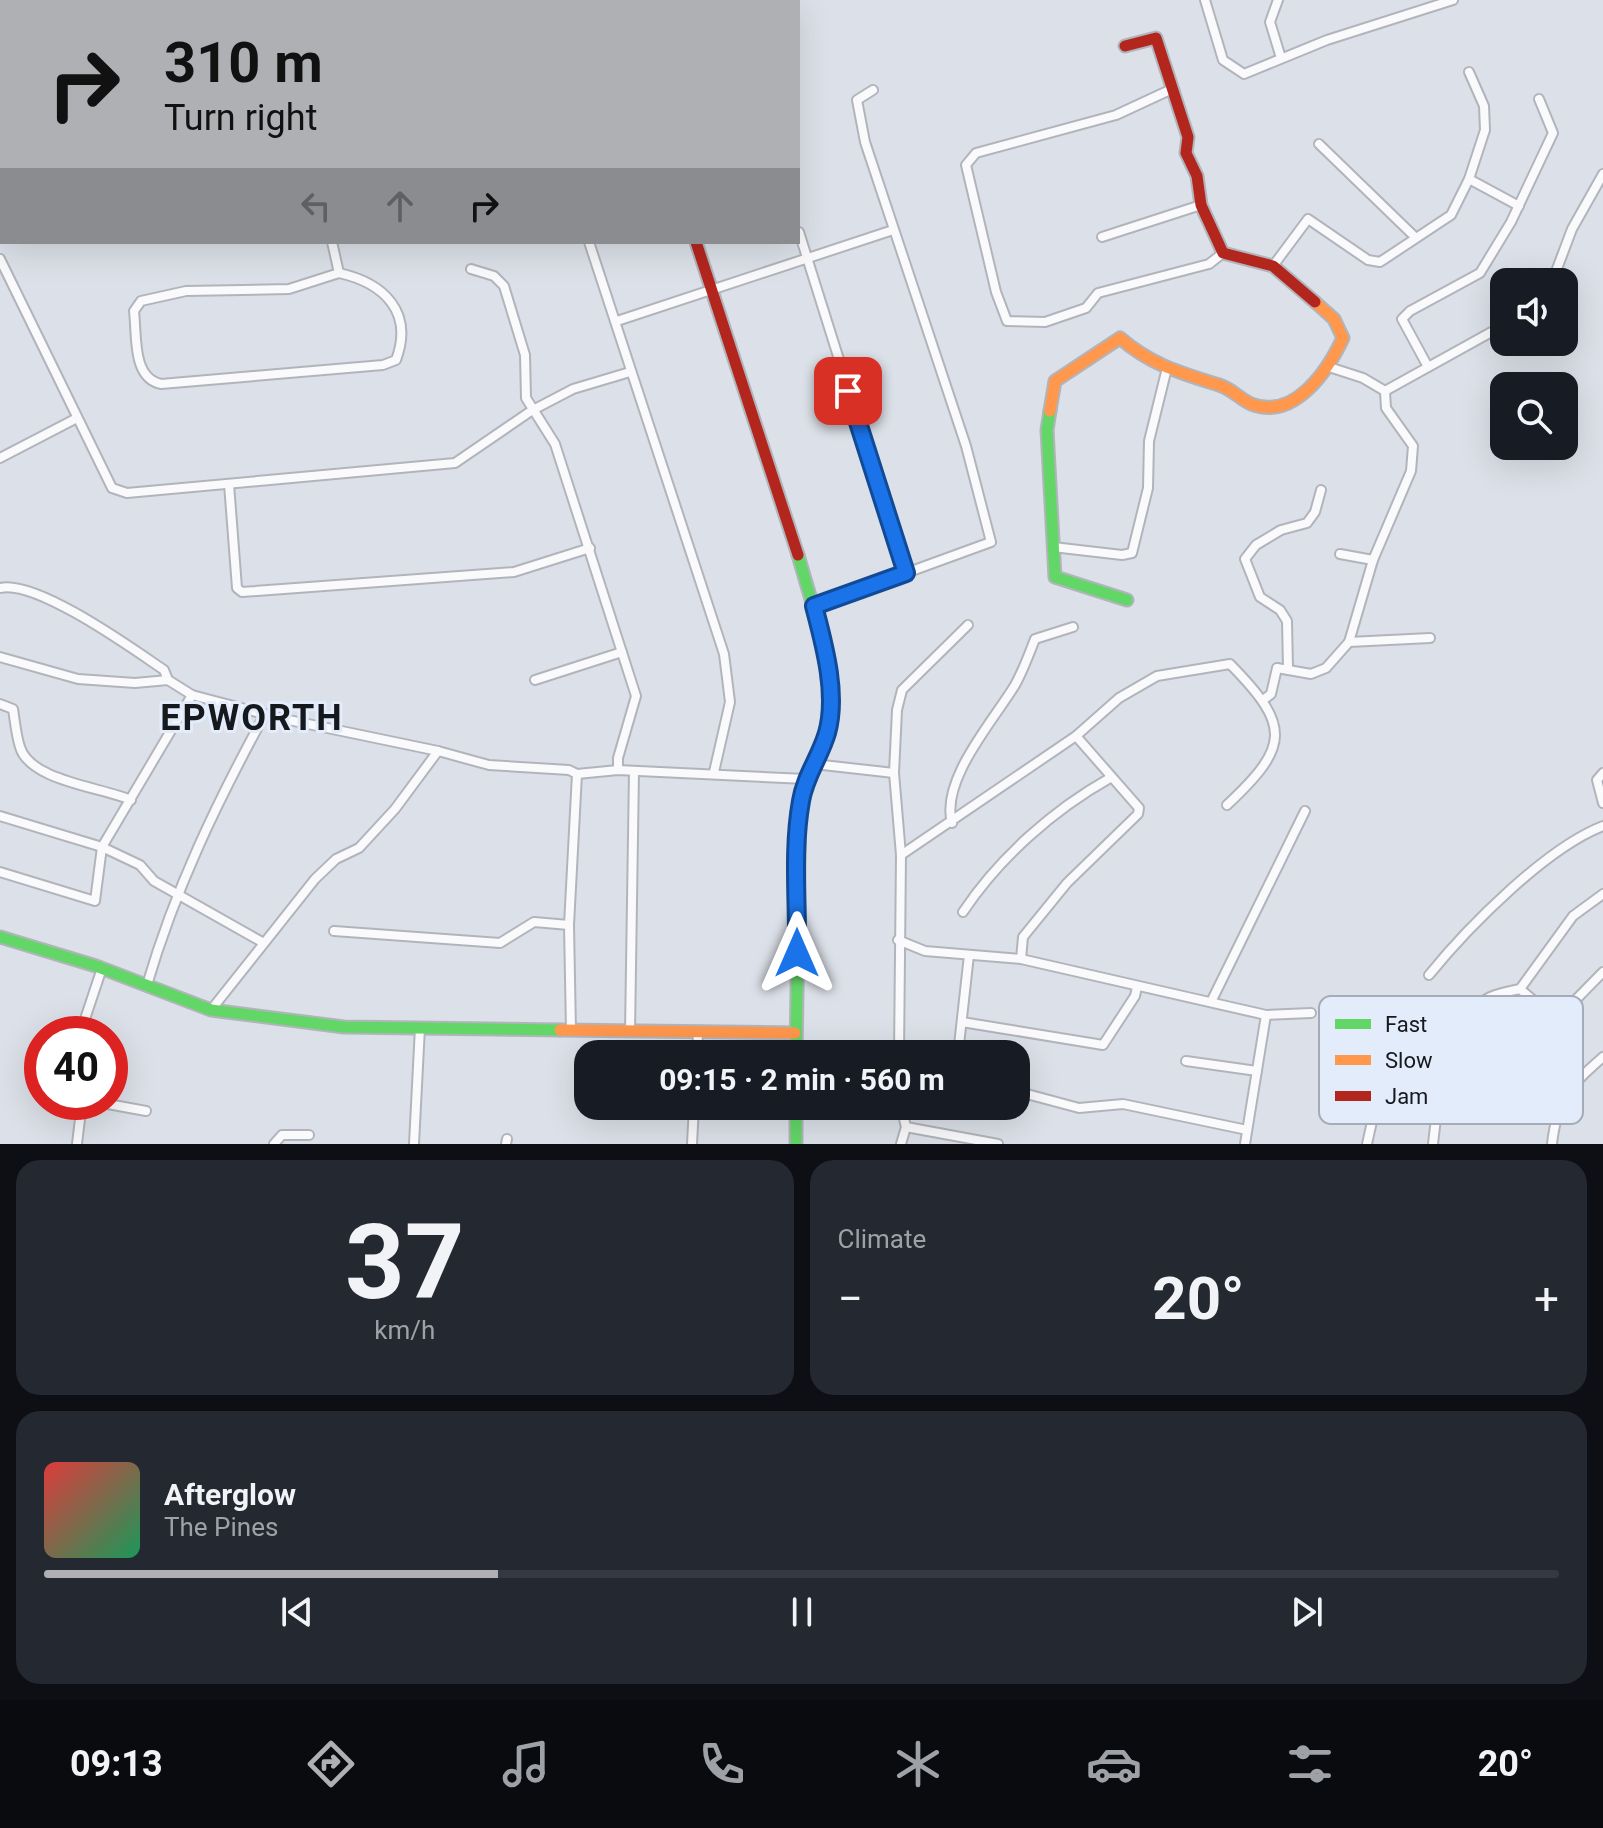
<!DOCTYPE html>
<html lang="en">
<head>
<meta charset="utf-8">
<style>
	body { margin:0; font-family:Roboto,sans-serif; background:#242831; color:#f1f3f6; height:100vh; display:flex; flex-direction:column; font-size:30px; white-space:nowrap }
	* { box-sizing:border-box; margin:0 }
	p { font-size:26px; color:#9ea1a6 }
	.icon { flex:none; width:44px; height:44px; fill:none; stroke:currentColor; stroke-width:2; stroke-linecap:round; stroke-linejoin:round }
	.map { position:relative; height:1144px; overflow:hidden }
	.details { display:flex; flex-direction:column; gap:16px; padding:16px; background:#0d0f14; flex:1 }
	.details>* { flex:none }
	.guide { position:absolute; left:0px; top:0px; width:800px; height:244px; box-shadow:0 8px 32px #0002; background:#aeb0b4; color:#111; overflow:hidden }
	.buttons { position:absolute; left:1490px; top:268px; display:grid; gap:16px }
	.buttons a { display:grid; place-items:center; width:88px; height:88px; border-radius:16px; background:#171b24; box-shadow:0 8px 32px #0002; font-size:40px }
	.speed { position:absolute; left:24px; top:1016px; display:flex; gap:16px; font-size:40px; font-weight:700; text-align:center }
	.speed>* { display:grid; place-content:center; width:104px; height:104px; border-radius:50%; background:#171b24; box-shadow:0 8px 32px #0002; line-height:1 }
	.speed .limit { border:12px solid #d22; background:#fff; color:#111 }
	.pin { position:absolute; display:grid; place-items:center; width:68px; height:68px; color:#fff; margin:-34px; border-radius:16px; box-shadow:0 4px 12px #0006 }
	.me { position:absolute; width:88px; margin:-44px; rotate:0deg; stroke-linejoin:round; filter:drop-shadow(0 0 6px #0008) }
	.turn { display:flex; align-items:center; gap:28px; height:168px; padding:0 32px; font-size:36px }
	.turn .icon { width:104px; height:104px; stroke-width:2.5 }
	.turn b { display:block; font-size:56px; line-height:68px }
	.lanes { display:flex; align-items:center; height:76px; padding:0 32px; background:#0003; justify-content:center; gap:40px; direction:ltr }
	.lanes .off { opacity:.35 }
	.big { font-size:60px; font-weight:700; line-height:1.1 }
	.details .widget { flex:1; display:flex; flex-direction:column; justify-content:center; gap:12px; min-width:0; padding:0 28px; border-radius:24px; background:#242831 }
	.details .dial { align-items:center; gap:0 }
	.dial b { font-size:104px; line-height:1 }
	.song { display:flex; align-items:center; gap:24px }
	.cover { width:96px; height:96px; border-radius:12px; background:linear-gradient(135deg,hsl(0 70% 55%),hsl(150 70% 35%)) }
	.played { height:8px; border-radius:4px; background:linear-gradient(90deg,#aeb0b4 30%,#363941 30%) }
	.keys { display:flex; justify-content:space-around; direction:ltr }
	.heat { display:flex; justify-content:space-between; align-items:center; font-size:44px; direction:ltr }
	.details .tiles { flex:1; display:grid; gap:16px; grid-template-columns:1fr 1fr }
	.widget:last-child { grid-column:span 2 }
	.trip { position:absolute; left:574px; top:1040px; width:456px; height:80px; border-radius:24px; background:#171b24; box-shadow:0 8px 32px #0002; font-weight:700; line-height:80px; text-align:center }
	.tabs { display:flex; height:128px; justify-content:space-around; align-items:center; background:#090b0e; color:#9ea1a6 }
	.tabs .icon { width:56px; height:56px }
	.tabs .current { color:#aeb0b4 }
	.tabs b { font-size:36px; color:#f1f3f6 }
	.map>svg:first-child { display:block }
</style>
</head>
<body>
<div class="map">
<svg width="1603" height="1144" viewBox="0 0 1603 1144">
	<rect width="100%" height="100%" fill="#dce0e8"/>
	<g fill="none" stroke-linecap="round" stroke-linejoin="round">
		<g stroke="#b1b5bb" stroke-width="12">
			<g id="street">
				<polyline points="324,0 325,2"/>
				<polyline points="1205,0 1223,60 1244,74 1327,40 1453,0"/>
				<polyline points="1278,0 1270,22 1281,58"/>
				<polyline points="341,2 349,0"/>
				<polyline points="1172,89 1116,115 976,153 966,165 996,292 1007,321 1045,322 1086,308 1098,293 1209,264 1223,253"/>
				<polyline points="873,90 857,100 865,142 966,446 991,542 906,573"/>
				<polyline points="0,128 2,127"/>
				<polyline points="1319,144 1415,237"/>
				<polyline points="1469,179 1519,206"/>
				<polyline points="799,232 906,573 814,606"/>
				<polyline points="1102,237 1201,205"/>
				<polyline points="332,242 339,273"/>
				<polyline points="589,242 724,654 730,702 714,772"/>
				<polyline points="0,259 112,488 127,493 455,463 531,411 573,389 630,372"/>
				<polyline points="1273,266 1308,219 1368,260 1380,262 1451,215 1469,179 1485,130 1484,106 1469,72"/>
				<polyline points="471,269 494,276 504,286 525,355 526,398 555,444 636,696 618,758 618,770"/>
				<path d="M339 273C384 283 414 312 396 360L383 365 161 384C132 378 137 336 134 311L141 301 186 291 289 289Z"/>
				<polyline points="1552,282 1572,229 1603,174"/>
				<polyline points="617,321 893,230"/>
				<polyline points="1427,365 1402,319 1410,311 1480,273 1511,222 1553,133 1539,99"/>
				<polyline points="1329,367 1363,378 1385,391 1504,325"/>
				<polyline points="0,458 77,418"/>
				<polyline points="229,484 237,588 242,592 514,572 590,548"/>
				<polyline points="1053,547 1122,555 1132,553 1148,488 1149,441 1166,372"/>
				<polyline points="1340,554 1373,560"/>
				<path d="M0 588C36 579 133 649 164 670L168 680"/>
				<polyline points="1349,642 1430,638"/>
				<polyline points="0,657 78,679 135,683 168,680 192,695 279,718 438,751 489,765 569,770 577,774"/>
				<polyline points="1288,668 1287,621 1280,610 1260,597 1245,559 1256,545 1281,530 1307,523 1315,512 1321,490"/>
				<polyline points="535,680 622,652"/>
				<polyline points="1263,700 1271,694 1277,668 1311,674 1326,668 1349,642 1373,560 1411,471 1413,446 1386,408 1385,391"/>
				<path d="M0 704 13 709C15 721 16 735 20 747 30 781 101 787 131 800"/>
				<polyline points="814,764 894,773"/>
				<polyline points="1603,773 1597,780 1603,803"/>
				<polyline points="0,816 102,847 140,865 154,881 262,942"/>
				<path d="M952 823C940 780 994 720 1015 685 1023 671 1029 654 1035 639L1073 627"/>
				<path d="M901 855 1076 736 1119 698 1157 676 1230 664C1291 726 1290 746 1227 805"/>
				<polyline points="0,872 95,901 102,847 192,695"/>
				<path d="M963 912C999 858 1053 810 1110 778"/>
				<polyline points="334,931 500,943 534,922 569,925"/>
				<polyline points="898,940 925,951 1021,959 1266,1015 1311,1013"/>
				<polyline points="1021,959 1023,937 1067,883 1138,814 1139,808 1076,736"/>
				<path d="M1429 975C1468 927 1546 848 1603 826"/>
				<path d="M147 985C175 889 217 802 265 714"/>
				<polyline points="1520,989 1557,1020"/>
				<polyline points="1211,1002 1305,811"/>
				<polyline points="211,1010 315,879 336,859 359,848 395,809 438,751"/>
				<polyline points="962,1022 1103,1045 1135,996 1137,987"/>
				<polyline points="571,1031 569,925 577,774 618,770 806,779"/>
				<polyline points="630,1032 634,771"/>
				<polyline points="80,1034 102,968"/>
				<polyline points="697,1054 698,1033"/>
				<polyline points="899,1054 901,855 894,773 897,710 902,690 968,625"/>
				<polyline points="958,1054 969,955"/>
				<polyline points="1186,1061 1257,1071"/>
				<polyline points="1447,1062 1486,1079 1500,1077 1603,972"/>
				<polyline points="1016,1091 1079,1108 1123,1104 1247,1130"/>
				<polyline points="97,1102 146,1111"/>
				<polyline points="901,1106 906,1127 901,1144"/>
				<polyline points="906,1127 998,1144"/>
				<polyline points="77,1144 82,1102"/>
				<polyline points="274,1144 282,1135 309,1135"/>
				<polyline points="414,1144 420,1027"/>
				<polyline points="506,1144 507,1139"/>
				<polyline points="692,1144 694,1106"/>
				<polyline points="1245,1144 1266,1015"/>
				<polyline points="1367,1144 1390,1040"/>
				<path d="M1433 1144C1438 1101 1445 1018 1490 997 1499 993 1510 991 1520 989L1573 916 1603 894"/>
				<path d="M1552 1144C1557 1099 1570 1086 1603 1057"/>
			</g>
		</g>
		<g stroke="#b1b5bb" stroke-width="15">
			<g id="fast">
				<polyline points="0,226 2,225"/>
				<polyline points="1050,411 1047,430 1055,577 1127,600"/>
				<polyline points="0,937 96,966 211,1010 344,1027 560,1030"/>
				<polyline points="796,1054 800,803 827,734 831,703 822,637 798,555"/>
				<polyline points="796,1106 796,1144"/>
			</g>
		</g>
		<g stroke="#b1b5bb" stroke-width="15">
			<g id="slow">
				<path d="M1050 411 1055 381 1120 338C1151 365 1181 373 1219 385 1232 389 1240 399 1251 404 1295 421 1328 370 1343 338L1334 319 1315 302"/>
				<polyline points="560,1030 795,1033"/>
			</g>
		</g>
		<g stroke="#b1b5bb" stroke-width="15">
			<g id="jam">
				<polyline points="1125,46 1156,38 1188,137 1186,153 1197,176 1201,205 1223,253 1273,266 1315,302"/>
				<polyline points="696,242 798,555"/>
			</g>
		</g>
		<use href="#street" stroke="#fafafc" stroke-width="8"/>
		<use href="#fast" stroke="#63d668" stroke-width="11"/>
		<use href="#slow" stroke="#ff974d" stroke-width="11"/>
		<use href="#jam" stroke="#b3261e" stroke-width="11"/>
	</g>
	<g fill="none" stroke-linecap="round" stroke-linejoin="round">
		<g stroke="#114b97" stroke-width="20">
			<path id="route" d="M797 953C798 903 792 851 801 801 805 776 820 757 827 733 838 694 824 644 814 606L906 573 848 391"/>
		</g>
		<use href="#route" stroke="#1a73e8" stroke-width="14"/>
	</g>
	<g text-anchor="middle" stroke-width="6" stroke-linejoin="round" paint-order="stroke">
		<g font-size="36" font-weight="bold" letter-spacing="2" fill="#15181d" stroke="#e3ecfb">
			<text x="252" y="730">EPWORTH</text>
		</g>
	</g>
	<rect x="1319" y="996" width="264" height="128" rx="12" fill="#e3ecfb" stroke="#a5acb8" stroke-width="2"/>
	<rect x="1335" y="1019" width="36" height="10" fill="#63d668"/>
	<rect x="1335" y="1055" width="36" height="10" fill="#ff974d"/>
	<rect x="1335" y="1091" width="36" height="10" fill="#b3261e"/>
	<g font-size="22" fill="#15181d">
		<text x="1385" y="1032">Fast</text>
		<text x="1385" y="1068">Slow</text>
		<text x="1385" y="1104">Jam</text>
	</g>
</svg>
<div class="buttons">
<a><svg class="icon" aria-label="sound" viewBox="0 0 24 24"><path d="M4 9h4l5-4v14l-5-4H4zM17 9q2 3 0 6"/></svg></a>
<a><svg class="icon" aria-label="search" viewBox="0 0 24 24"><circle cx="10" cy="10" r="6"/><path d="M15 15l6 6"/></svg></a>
</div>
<div class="speed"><div class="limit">40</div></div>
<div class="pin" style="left:848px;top:391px;background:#d93025"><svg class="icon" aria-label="arrive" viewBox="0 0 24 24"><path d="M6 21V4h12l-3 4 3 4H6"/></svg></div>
<svg class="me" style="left:797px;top:953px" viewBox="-20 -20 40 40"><path d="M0-17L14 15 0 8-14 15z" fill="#1a73e8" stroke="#fff" stroke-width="4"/></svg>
<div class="trip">09:15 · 2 min · 560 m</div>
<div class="guide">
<div class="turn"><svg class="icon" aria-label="right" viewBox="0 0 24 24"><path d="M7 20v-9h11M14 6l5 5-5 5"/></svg><div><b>310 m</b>Turn right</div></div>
<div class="lanes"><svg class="icon off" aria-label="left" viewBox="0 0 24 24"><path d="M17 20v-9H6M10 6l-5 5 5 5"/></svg><svg class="icon off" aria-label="ahead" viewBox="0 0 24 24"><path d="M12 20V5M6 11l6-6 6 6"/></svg><svg class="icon" aria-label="right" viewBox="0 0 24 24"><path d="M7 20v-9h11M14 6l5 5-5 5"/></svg></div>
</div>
</div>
<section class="details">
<div class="tiles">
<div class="widget dial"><b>37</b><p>km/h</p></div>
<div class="widget"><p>Climate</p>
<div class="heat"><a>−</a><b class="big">20°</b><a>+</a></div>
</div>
<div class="widget">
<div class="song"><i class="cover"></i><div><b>Afterglow</b><p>The Pines</p></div></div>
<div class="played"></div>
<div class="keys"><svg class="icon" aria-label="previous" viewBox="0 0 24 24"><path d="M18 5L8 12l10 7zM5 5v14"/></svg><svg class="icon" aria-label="pause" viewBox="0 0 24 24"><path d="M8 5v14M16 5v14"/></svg><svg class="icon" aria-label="next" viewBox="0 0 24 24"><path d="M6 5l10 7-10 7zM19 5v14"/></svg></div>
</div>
</div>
</section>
<nav class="tabs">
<b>09:13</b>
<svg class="icon current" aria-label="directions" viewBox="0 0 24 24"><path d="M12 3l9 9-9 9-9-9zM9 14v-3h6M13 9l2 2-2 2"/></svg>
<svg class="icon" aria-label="music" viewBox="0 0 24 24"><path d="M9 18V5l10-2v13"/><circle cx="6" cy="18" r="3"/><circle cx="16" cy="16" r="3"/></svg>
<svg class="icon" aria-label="phone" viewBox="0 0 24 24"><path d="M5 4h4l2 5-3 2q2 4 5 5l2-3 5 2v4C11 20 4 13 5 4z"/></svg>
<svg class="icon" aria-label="climate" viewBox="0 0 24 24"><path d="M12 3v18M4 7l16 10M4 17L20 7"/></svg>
<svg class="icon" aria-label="car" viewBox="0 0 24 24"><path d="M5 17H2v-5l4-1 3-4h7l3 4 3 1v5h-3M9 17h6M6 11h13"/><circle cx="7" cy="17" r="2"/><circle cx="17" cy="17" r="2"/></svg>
<svg class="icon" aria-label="filters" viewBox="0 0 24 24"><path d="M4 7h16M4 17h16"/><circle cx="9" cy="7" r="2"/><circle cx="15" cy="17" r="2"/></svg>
<b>20°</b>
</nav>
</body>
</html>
